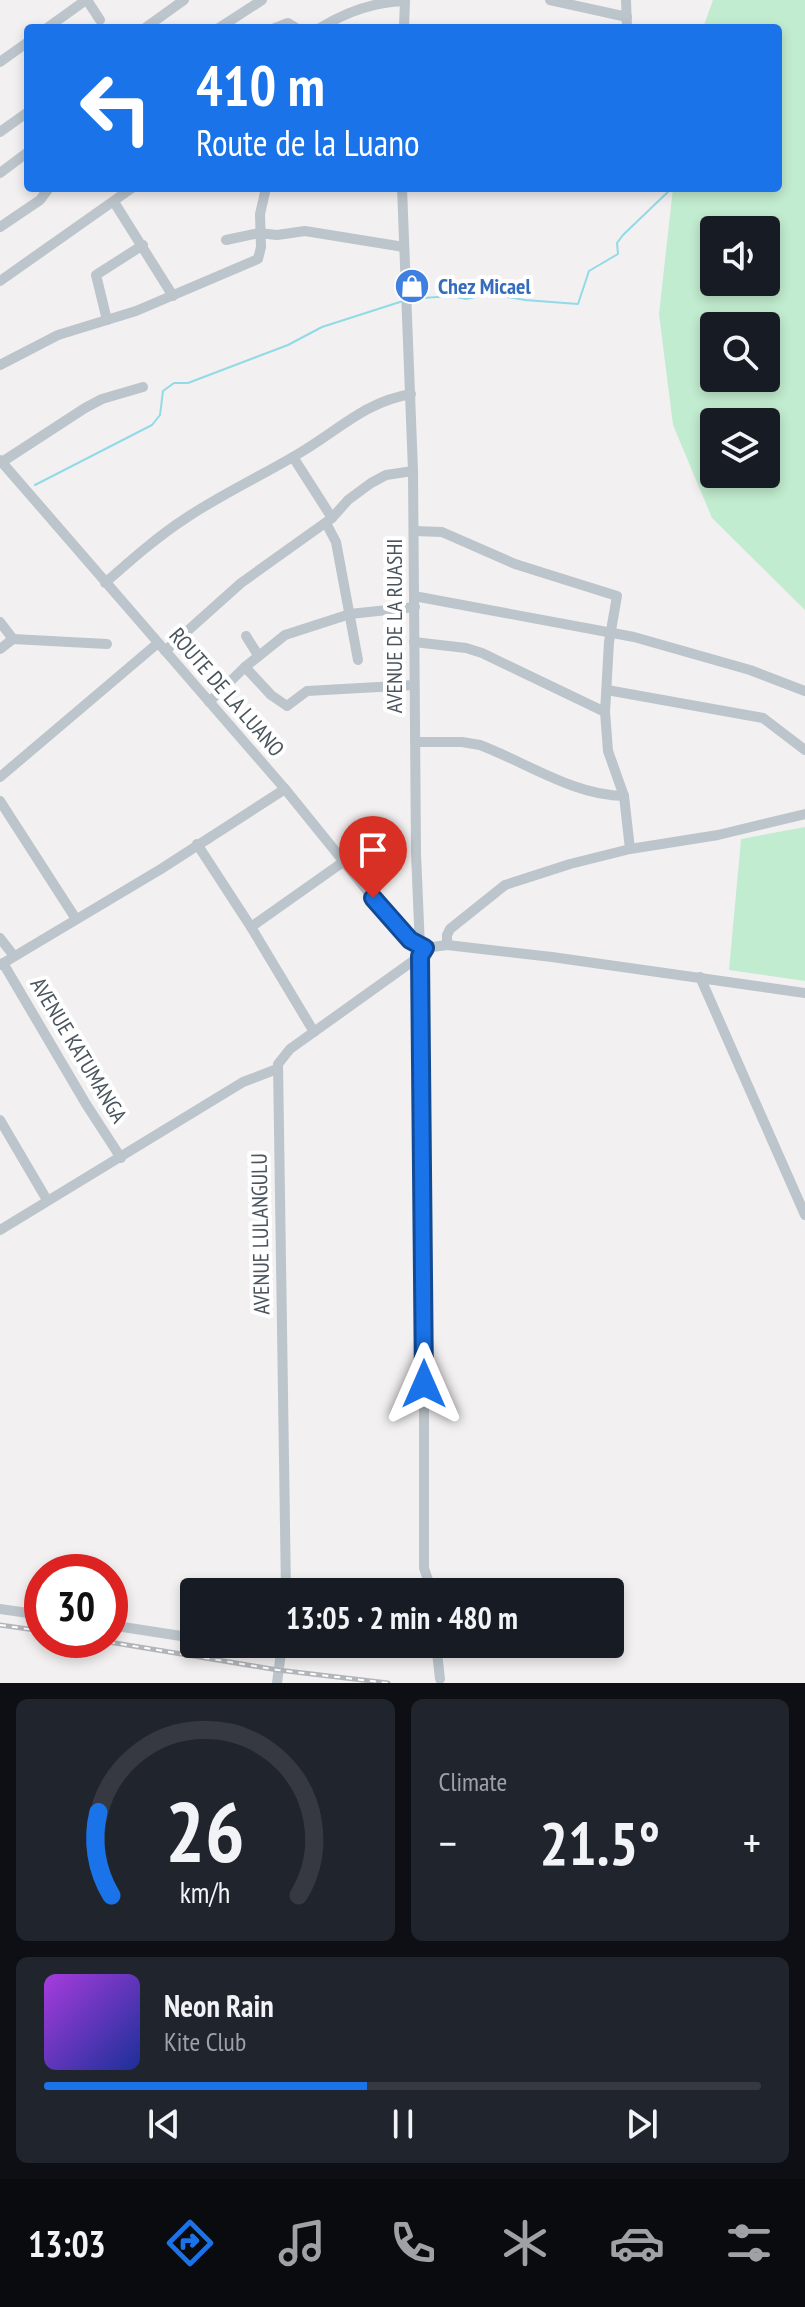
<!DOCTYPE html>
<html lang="en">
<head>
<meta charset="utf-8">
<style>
	body { margin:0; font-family:"PT Sans Narrow",sans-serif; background:#20242c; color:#f1f3f6; height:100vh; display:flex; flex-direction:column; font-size:30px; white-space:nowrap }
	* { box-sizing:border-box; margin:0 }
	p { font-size:26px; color:#9ea1a6 }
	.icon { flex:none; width:44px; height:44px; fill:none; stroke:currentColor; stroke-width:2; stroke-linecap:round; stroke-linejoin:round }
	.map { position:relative; height:1683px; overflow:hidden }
	.sheet { display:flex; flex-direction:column; gap:16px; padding:16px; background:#0d0f14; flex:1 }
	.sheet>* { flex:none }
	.hud { position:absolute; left:24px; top:24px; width:758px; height:168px; border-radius:8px; box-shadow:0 4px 12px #0003; background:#1a73e8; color:#fff; overflow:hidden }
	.buttons { position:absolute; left:700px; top:216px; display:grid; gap:16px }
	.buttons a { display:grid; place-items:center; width:80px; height:80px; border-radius:8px; background:#171b24; box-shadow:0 4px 12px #0003; font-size:40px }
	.speed { position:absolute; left:24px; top:1554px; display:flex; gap:16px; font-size:40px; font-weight:700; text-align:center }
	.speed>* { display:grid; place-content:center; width:104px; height:104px; border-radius:50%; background:#171b24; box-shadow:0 4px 12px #0003; line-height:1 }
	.speed .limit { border:12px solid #d22; background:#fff; color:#111 }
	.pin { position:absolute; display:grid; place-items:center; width:68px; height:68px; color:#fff; margin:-82px -34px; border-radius:50% 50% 50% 0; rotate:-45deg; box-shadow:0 0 8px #0007 }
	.pin .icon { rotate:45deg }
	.me { position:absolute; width:88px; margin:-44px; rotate:0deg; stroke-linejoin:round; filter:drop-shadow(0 0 6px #0008) }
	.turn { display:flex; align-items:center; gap:28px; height:168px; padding:0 40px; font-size:36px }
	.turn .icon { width:104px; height:104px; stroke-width:2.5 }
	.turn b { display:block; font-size:56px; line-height:68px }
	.big { font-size:60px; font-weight:700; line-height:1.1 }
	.sheet .tile { flex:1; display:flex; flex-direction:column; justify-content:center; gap:12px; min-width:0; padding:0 28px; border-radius:12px; background:#20242c }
	.sheet .dial { align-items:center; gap:0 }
	.dial svg { height:208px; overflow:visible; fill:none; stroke:#363941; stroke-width:7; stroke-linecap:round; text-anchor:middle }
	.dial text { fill:#f1f3f6; stroke:none }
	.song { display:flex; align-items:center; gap:24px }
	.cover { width:96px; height:96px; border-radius:12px; background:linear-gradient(135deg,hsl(280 70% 55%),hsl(230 70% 35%)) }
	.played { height:8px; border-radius:4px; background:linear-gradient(90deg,#1a73e8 45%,#363941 45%) }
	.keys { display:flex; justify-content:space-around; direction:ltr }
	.heat { display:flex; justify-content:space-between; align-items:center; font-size:44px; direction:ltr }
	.sheet .tiles { flex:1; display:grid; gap:16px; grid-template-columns:1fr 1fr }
	.tile:last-child { grid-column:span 2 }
	.trip { position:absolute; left:180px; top:1578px; width:444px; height:80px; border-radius:8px; background:#171b24; box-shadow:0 4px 12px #0003; font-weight:700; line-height:80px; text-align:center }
	.tab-bar { display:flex; height:128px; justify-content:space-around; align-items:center; background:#090b0e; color:#9ea1a6 }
	.tab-bar .icon { width:56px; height:56px }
	.tab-bar .selected { color:#1a73e8 }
	.tab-bar b { font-size:36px; color:#f1f3f6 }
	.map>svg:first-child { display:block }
</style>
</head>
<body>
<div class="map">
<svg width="805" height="1683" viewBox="0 0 805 1683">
	<rect width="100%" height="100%" fill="#f2f0f0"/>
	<g fill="#c2eccf" fill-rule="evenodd">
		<path d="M713 0H805V610L712 518 673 425 659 314 673 188H778V28H703ZM714 230H766V282H714ZM714 326H766V378H714ZM714 422H766V474H714Z"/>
		<polygon points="805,827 805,981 729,970 741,839"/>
	</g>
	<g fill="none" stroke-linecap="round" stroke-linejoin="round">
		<g stroke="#92dae6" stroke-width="2">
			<polyline points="409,299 452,296 466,299 490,294 525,300 578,304 589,271 618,254 617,243 623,235 672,188"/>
			<polyline points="35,485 152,425 160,415 163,391 174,383 188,383 288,345 322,327 403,301"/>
		</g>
		<g stroke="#bcc5cb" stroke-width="10">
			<polyline points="87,0 100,20"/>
			<polyline points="550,0 627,17"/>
			<polyline points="626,0 627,28"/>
			<polyline points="47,28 86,0"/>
			<polyline points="145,28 184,0"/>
			<polyline points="219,28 262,0"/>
			<polyline points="275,28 288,23 296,28"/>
			<path d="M320 28C346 12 374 2 404 1"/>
			<polyline points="404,28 405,0"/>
			<polyline points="0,62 28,42"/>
			<polyline points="0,132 28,112"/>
			<polyline points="0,173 28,152"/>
			<polyline points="402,188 413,471 416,853 420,948"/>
			<polyline points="114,202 173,296"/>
			<polyline points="0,227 40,200 49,188"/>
			<polyline points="226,240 259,233 277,235 305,231 404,247"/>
			<polyline points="0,281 132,188"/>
			<polyline points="107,320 96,275 143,245"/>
			<polyline points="0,365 58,335 136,311 258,259 261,247 260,214 266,188"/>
			<polyline points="293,457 332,518"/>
			<polyline points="0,460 285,789 383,910 410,940 423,948"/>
			<polyline points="2,462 85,408 102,399 143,387"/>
			<polyline points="326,523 336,542 358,660"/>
			<polyline points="414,531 442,532 515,564 617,596 609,642 605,712 608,751 624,796 630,849"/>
			<path d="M105 583C131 560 157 537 186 518 222 494 261 476 298 454 338 431 364 402 411 394"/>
			<polyline points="414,596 634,637 750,670 805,691"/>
			<polyline points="0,622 13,639"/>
			<polyline points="246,636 258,655"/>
			<polyline points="414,642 466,648 482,653 605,712"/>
			<polyline points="0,649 13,639 107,644"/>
			<polyline points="165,651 241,583 332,518 348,500 371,483 386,475 413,471"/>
			<polyline points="245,667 271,695 287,706 307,691 414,685"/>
			<polyline points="607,690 763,718 805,750"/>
			<polyline points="209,702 245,667 285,635 350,614 415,607"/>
			<path d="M415 742H462L480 745C525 762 575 796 624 796"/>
			<polyline points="0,777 158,643"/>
			<polyline points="0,801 76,919"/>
			<polyline points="197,844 251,927 314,1032"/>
			<polyline points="251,927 343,862"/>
			<polyline points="0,938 14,956"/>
			<polyline points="447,945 447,935 450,929 505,885 570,864 630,849 718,835 805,814"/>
			<polyline points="425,948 447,945 552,957 805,993"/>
			<polyline points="420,956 424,1213 424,1568 432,1592"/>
			<polyline points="3,963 86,1104 121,1158"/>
			<polyline points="0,965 161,869 285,789"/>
			<polyline points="700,977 805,1215"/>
			<polyline points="0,1120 47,1200"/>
			<polyline points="0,1230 243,1082 277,1069"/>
			<polyline points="286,1592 278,1064 290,1049 420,956 425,948"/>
			<polyline points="0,1609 42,1615"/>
			<polyline points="110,1625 194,1638"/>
			<polyline points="235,1644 281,1651"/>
			<polyline points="436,1644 440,1679"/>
			<polyline points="277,1683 282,1645"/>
		</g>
		<g stroke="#b2b5b9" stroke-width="5">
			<g id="rail">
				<polyline points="0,1625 42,1631"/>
				<polyline points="97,1640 278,1670 388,1683"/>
			</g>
		</g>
		<use href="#rail" stroke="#fff" stroke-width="2" stroke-dasharray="6" stroke-linecap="butt"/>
	</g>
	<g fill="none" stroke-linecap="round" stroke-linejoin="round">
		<g stroke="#114b97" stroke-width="20">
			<polyline id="route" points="373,898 410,940 425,948 420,956 424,1384"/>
		</g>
		<use href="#route" stroke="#1a73e8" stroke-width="14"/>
	</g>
	<defs>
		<g id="shop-disc" transform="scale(1.8)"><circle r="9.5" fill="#3f7fe0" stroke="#fff"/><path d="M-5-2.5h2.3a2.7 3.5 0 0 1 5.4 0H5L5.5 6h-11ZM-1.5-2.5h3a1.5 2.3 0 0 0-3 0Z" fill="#fff"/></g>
	</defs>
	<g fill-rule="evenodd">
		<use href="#shop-disc" x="412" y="286"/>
	</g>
	<g text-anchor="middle" stroke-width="8" stroke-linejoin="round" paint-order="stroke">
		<g font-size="22" font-weight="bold" fill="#366cbe" stroke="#fff" text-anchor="start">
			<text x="438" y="294">Chez Micael</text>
		</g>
		<g font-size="22" fill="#49545c" stroke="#fff">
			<text transform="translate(394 626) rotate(-90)" y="8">AVENUE DE LA RUASHI</text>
			<text transform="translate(227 692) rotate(49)" y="8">ROUTE DE LA LUANO</text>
			<text transform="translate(79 1050) rotate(59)" y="8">AVENUE KATUMANGA</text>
			<text transform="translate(260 1234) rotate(-91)" y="8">AVENUE LULANGULU</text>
		</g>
	</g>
</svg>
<div class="buttons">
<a><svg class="icon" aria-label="sound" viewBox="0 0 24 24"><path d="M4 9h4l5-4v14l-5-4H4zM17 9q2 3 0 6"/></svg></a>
<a><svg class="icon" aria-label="search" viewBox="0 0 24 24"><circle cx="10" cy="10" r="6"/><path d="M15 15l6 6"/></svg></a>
<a><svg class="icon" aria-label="layers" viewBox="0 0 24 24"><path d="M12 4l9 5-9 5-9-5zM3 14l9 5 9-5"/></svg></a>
</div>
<div class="speed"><div class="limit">30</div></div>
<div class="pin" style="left:373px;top:898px;background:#d93025"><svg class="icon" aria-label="arrive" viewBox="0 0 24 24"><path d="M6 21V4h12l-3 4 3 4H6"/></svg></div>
<svg class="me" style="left:424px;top:1384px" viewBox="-20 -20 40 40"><path d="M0-17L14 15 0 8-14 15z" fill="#1a73e8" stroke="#fff" stroke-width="4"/></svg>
<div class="trip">13:05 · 2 min · 480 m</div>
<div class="hud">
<div class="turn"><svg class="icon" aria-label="left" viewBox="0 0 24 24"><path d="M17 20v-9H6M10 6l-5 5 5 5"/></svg><div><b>410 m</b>Route de la Luano</div></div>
</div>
</div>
<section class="sheet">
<div class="tiles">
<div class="tile dial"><svg viewBox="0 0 100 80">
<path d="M14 69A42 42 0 1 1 86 69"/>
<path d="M14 69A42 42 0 0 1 9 37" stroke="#1a73e8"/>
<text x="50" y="56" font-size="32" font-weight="700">26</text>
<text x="50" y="72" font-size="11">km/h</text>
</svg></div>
<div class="tile"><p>Climate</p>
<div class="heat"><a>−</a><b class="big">21.5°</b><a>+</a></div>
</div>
<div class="tile">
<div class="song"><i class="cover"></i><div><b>Neon Rain</b><p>Kite Club</p></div></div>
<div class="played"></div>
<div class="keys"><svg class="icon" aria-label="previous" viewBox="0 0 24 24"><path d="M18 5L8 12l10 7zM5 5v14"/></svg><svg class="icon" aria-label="pause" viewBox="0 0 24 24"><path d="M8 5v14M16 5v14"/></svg><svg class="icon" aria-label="next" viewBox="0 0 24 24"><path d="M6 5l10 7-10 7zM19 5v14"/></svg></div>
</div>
</div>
</section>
<nav class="tab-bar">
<b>13:03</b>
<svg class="icon selected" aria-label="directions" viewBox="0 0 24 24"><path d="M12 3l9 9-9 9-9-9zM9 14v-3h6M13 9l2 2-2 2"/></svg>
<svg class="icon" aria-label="music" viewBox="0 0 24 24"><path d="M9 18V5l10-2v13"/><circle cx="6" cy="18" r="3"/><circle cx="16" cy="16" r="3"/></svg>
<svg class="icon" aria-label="phone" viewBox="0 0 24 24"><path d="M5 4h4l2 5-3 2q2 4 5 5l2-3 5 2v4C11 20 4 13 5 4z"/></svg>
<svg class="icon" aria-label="climate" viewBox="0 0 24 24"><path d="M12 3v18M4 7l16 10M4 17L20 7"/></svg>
<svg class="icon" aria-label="car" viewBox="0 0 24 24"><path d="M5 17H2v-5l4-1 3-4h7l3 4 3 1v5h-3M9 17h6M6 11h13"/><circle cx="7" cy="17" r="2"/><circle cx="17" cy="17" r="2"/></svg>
<svg class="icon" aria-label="filters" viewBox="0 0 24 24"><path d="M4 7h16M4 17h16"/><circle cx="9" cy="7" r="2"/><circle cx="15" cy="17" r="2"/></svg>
</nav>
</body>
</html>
